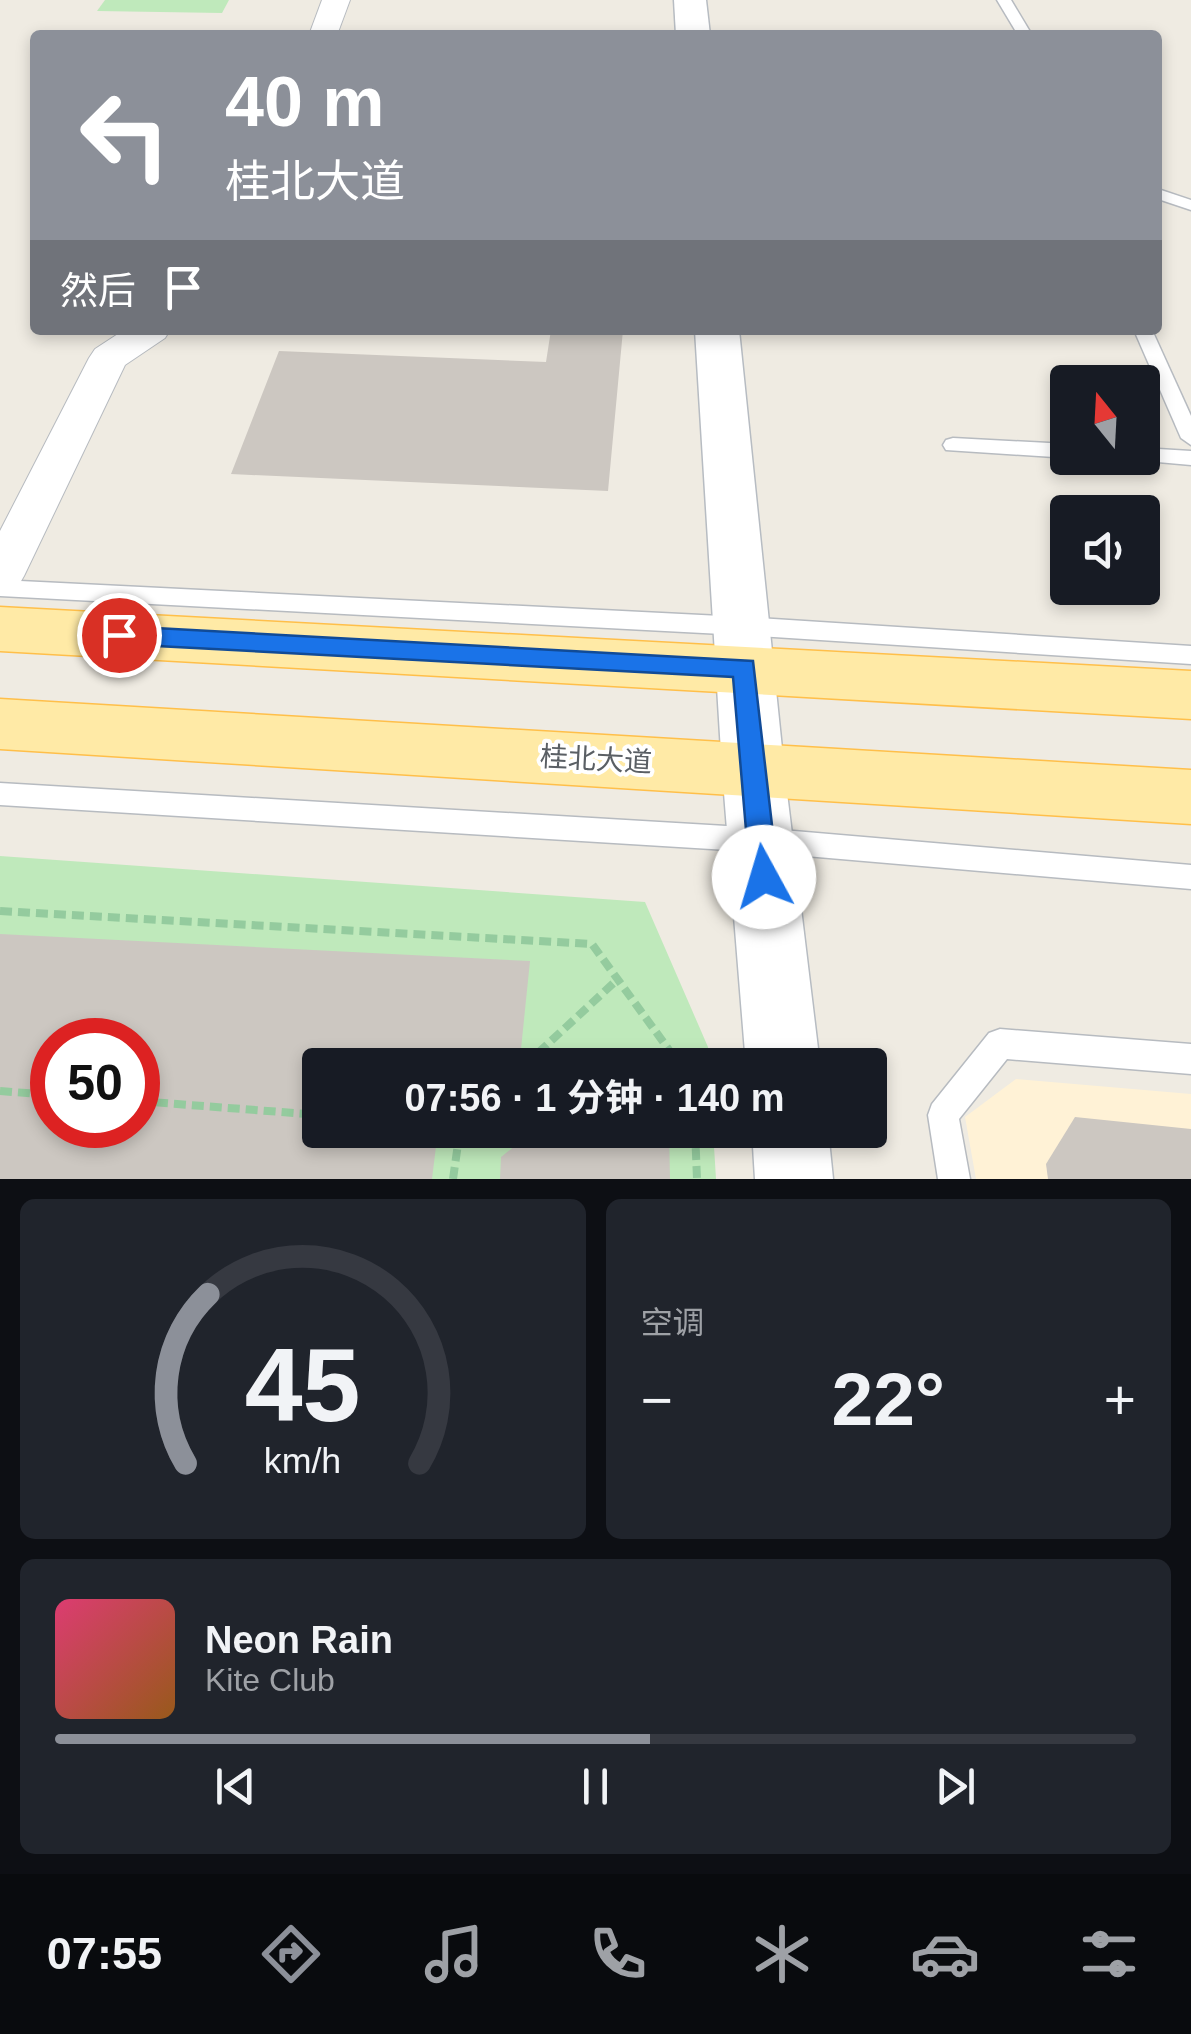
<!DOCTYPE html>
<html lang="zh">
<head>
<meta charset="utf-8">
<style>
	body { margin:0; font-family:Helvetica,"Noto Sans SC",sans-serif; background:#20242c; color:#f1f3f6; height:100vh; display:flex; flex-direction:column; font-size:38px; white-space:nowrap }
	* { box-sizing:border-box; margin:0 }
	p { font-size:32px; color:#9ea1a6 }
	.icon { flex:none; width:55px; height:55px; fill:none; stroke:currentColor; stroke-width:2; stroke-linecap:round; stroke-linejoin:round }
	.map { position:relative; height:1179px; overflow:hidden }
	.side { display:flex; flex-direction:column; gap:20px; padding:20px; background:#0d0f14; flex:1 }
	.side>* { flex:none }
	.banner { position:absolute; left:30px; top:30px; width:1132px; height:305px; border-radius:10px; box-shadow:0 5px 15px #0003; background:#8c9099; color:#fff; overflow:hidden }
	.needle { width:65px; rotate:342deg }
	.controls { position:absolute; left:1050px; top:365px; display:grid; gap:20px }
	.controls a { display:grid; place-items:center; width:110px; height:110px; border-radius:10px; background:#171b24; box-shadow:0 5px 15px #0003; font-size:50px }
	.speed { position:absolute; left:30px; top:1018px; display:flex; gap:20px; font-size:50px; font-weight:700; text-align:center }
	.speed>* { display:grid; place-content:center; width:130px; height:130px; border-radius:50%; background:#171b24; box-shadow:0 5px 15px #0003; line-height:1 }
	.speed .limit { border:15px solid #d22; background:#fff; color:#111 }
	.pin { position:absolute; display:grid; place-items:center; width:85px; height:85px; color:#fff; margin:-42px; border:5px solid #fff; border-radius:50%; box-shadow:0 2px 10px #0007 }
	.me { position:absolute; width:110px; margin:-55px; rotate:354deg; stroke-linejoin:round; filter:drop-shadow(0 0 8px #0008) }
	.turn { display:flex; align-items:center; gap:35px; height:210px; padding:0 30px; font-size:45px }
	.turn .icon { width:130px; height:130px; stroke-width:2.5 }
	.turn b { display:block; font-size:70px; line-height:85px }
	.then { display:flex; align-items:center; height:95px; padding:0 30px; background:#0003; gap:20px; font-size:38px }
	.big { font-size:75px; font-weight:700; line-height:1.1 }
	.side .widget { flex:1; display:flex; flex-direction:column; justify-content:center; gap:15px; min-width:0; padding:0 35px; border-radius:15px; background:#20242c }
	.side .dial { align-items:center; gap:0 }
	.dial svg { height:260px; overflow:visible; fill:none; stroke:#363941; stroke-width:7; stroke-linecap:round; text-anchor:middle }
	.dial text { fill:#f1f3f6; stroke:none }
	.song { display:flex; align-items:center; gap:30px }
	.cover { width:120px; height:120px; border-radius:15px; background:linear-gradient(135deg,hsl(340 70% 55%),hsl(30 70% 35%)) }
	.played { height:10px; border-radius:5px; background:linear-gradient(90deg,#8c9099 55%,#363941 55%) }
	.keys { display:flex; justify-content:space-around; direction:ltr }
	.heat { display:flex; justify-content:space-between; align-items:center; font-size:55px; direction:ltr }
	.side .tiles { flex:1; display:grid; gap:20px; grid-template-columns:1fr 1fr }
	.widget:last-child { grid-column:span 2 }
	.trip { position:absolute; left:302px; top:1048px; width:585px; height:100px; border-radius:10px; background:#171b24; box-shadow:0 5px 15px #0003; font-weight:700; line-height:100px; text-align:center }
	.dock { display:flex; height:160px; justify-content:space-around; align-items:center; background:#090b0e; color:#9ea1a6 }
	.dock .icon { width:70px; height:70px }
	.dock .selected { color:#8c9099 }
	.dock b { font-size:45px; color:#f1f3f6 }
	.map>svg:first-child { display:block }
</style>
</head>
<body>
<div class="map">
<svg width="1191" height="1179" viewBox="0 0 1191 1179">
	<rect width="100%" height="100%" fill="#efebe2"/>
	<polygon fill="#fff2d6" points="1016,1079 1191,1094 1191,1179 976,1179 965,1117"/>
	<g fill="#bfe9bb" fill-rule="evenodd">
		<polygon points="105,0 229,0 222,13 97,11"/>
		<path d="M0 856 645 902 708 1047 709 1065H320V1130H713L716 1179H0ZM52 1040H138V1125H52Z"/>
	</g>
	<g fill="#ccc7c1" fill-rule="evenodd">
		<polygon points="551,330 623,330 608,491 231,474 279,351 546,362"/>
		<path d="M0 934 530 961 521 1049 499 1065H320V1130H438L432 1179H0ZM52 1040H138V1125H52Z"/>
		<polygon points="1075,1117 1191,1129 1191,1179 1048,1179 1046,1164"/>
		<polygon points="535,1130 669,1130 670,1179 500,1179 501,1157"/>
	</g>
	<g fill="none" stroke-linecap="round" stroke-linejoin="round">
		<g stroke="#b7bbc0" stroke-width="3">
			<g id="lane">
				<polygon points="997,0 1011,0 1032,35 1018,35"/>
				<polygon points="1158,189 1191,200 1191,210 1158,199"/>
				<polygon points="1134,330 1152,330 1191,416 1191,445 1181,438"/>
				<polygon points="953,438 1068,444 1069,458 946,450 943,445 946,440"/>
				<polygon points="1142,448 1191,451 1191,465 1135,460 1133,458 1142,458"/>
				<polygon points="0,580 741,617 1191,646 1191,664 741,635 0,596"/>
				<polygon points="0,783 760,828 1191,865 1191,889 760,852 0,805"/>
				<polygon points="1000,1029 1191,1044 1191,1074 1007,1059 959,1119 970,1179 938,1179 928,1115 932,1104 989,1033"/>
			</g>
		</g>
		<g stroke="#b7bbc0" stroke-width="2">
			<g id="street">
				<polygon points="322,0 350,0 337,35 309,35"/>
				<polygon points="124,330 170,330 165,338 125,365 24,576 17,588 0,594 0,531 89,358 95,349"/>
			</g>
		</g>
		<g stroke="#b7bcc2" stroke-width="3">
			<g id="secondary">
				<polygon points="674,0 706,0 710,35 676,35"/>
				<polygon points="695,330 739,330 784,768 820,1065 746,1065 722,768"/>
				<polygon points="752,1130 828,1130 833,1179 755,1179"/>
			</g>
		</g>
		<g stroke="#ffbf4a" stroke-width="3">
			<g id="primary">
				<polygon points="0,607 1191,671 1191,719 0,651"/>
				<polygon points="0,699 1191,770 1191,824 0,749"/>
			</g>
		</g>
		<g stroke="#94cb9e" stroke-width="8" stroke-dasharray="12 6" stroke-linecap="butt">
			<polyline points="0,911 592,944 680,1065"/>
			<polyline points="525,1065 618,979"/>
			<polyline points="0,1091 52,1095"/>
			<polyline points="138,1101 320,1115"/>
			<polyline points="695,1130 697,1179"/>
			<polyline points="453,1179 460,1130"/>
		</g>
		<use href="#lane" fill="#fff" fill-rule="evenodd"/>
		<use href="#street" fill="#fff" fill-rule="evenodd"/>
		<use href="#secondary" fill="#fff" fill-rule="evenodd"/>
		<use href="#primary" fill="#ffeaa6" fill-rule="evenodd"/>
	</g>
	<polygon fill="#1a73e8" stroke="#114b97" stroke-width="2.5" points="119,626 753,661 778,877 774,886 764,890 754,886 750,877 733,677 119,644 107,635"/>
	<g text-anchor="middle" stroke-width="8" stroke-linejoin="round" paint-order="stroke">
		<g font-size="28" fill="#5a5f64" stroke="#fff">
			<text transform="translate(596 759) rotate(3)" y="10">桂北大道</text>
		</g>
	</g>
</svg>
<div class="controls">
<a><svg class="needle" viewBox="-14 -14 28 28"><path d="M0-13l5 13h-10z" fill="#e53935"/><path d="M0 13l5-13h-10z" fill="#9ea1a6"/></svg></a>
<a><svg class="icon" aria-label="sound" viewBox="0 0 24 24"><path d="M4 9h4l5-4v14l-5-4H4zM17 9q2 3 0 6"/></svg></a>
</div>
<div class="speed"><div class="limit">50</div></div>
<div class="pin" style="left:119px;top:635px;background:#d93025"><svg class="icon" aria-label="arrive" viewBox="0 0 24 24"><path d="M6 21V4h12l-3 4 3 4H6"/></svg></div>
<svg class="me" style="left:764px;top:877px" viewBox="-20 -20 40 40"><circle r="19" fill="#fff"/><path d="M0-13L10 11 0 6-10 11z" fill="#1a73e8"/></svg>
<div class="trip">07:56 · 1 分钟 · 140 m</div>
<div class="banner">
<div class="turn"><svg class="icon" aria-label="left" viewBox="0 0 24 24"><path d="M17 20v-9H6M10 6l-5 5 5 5"/></svg><div><b>40 m</b>桂北大道</div></div>
<div class="then">然后<svg class="icon" aria-label="arrive" viewBox="0 0 24 24"><path d="M6 21V4h12l-3 4 3 4H6"/></svg></div>
</div>
</div>
<section class="side">
<div class="tiles">
<div class="widget dial"><svg viewBox="0 0 100 80">
<path d="M14 69A42 42 0 1 1 86 69"/>
<path d="M14 69A42 42 0 0 1 21 17" stroke="#8c9099"/>
<text x="50" y="56" font-size="32" font-weight="700">45</text>
<text x="50" y="72" font-size="11">km/h</text>
</svg></div>
<div class="widget"><p>空调</p>
<div class="heat"><a>−</a><b class="big">22°</b><a>+</a></div>
</div>
<div class="widget">
<div class="song"><i class="cover"></i><div><b>Neon Rain</b><p>Kite Club</p></div></div>
<div class="played"></div>
<div class="keys"><svg class="icon" aria-label="previous" viewBox="0 0 24 24"><path d="M18 5L8 12l10 7zM5 5v14"/></svg><svg class="icon" aria-label="pause" viewBox="0 0 24 24"><path d="M8 5v14M16 5v14"/></svg><svg class="icon" aria-label="next" viewBox="0 0 24 24"><path d="M6 5l10 7-10 7zM19 5v14"/></svg></div>
</div>
</div>
</section>
<nav class="dock">
<b>07:55</b>
<svg class="icon selected" aria-label="directions" viewBox="0 0 24 24"><path d="M12 3l9 9-9 9-9-9zM9 14v-3h6M13 9l2 2-2 2"/></svg>
<svg class="icon" aria-label="music" viewBox="0 0 24 24"><path d="M9 18V5l10-2v13"/><circle cx="6" cy="18" r="3"/><circle cx="16" cy="16" r="3"/></svg>
<svg class="icon" aria-label="phone" viewBox="0 0 24 24"><path d="M5 4h4l2 5-3 2q2 4 5 5l2-3 5 2v4C11 20 4 13 5 4z"/></svg>
<svg class="icon" aria-label="climate" viewBox="0 0 24 24"><path d="M12 3v18M4 7l16 10M4 17L20 7"/></svg>
<svg class="icon" aria-label="car" viewBox="0 0 24 24"><path d="M5 17H2v-5l4-1 3-4h7l3 4 3 1v5h-3M9 17h6M6 11h13"/><circle cx="7" cy="17" r="2"/><circle cx="17" cy="17" r="2"/></svg>
<svg class="icon" aria-label="filters" viewBox="0 0 24 24"><path d="M4 7h16M4 17h16"/><circle cx="9" cy="7" r="2"/><circle cx="15" cy="17" r="2"/></svg>
</nav>
</body>
</html>
